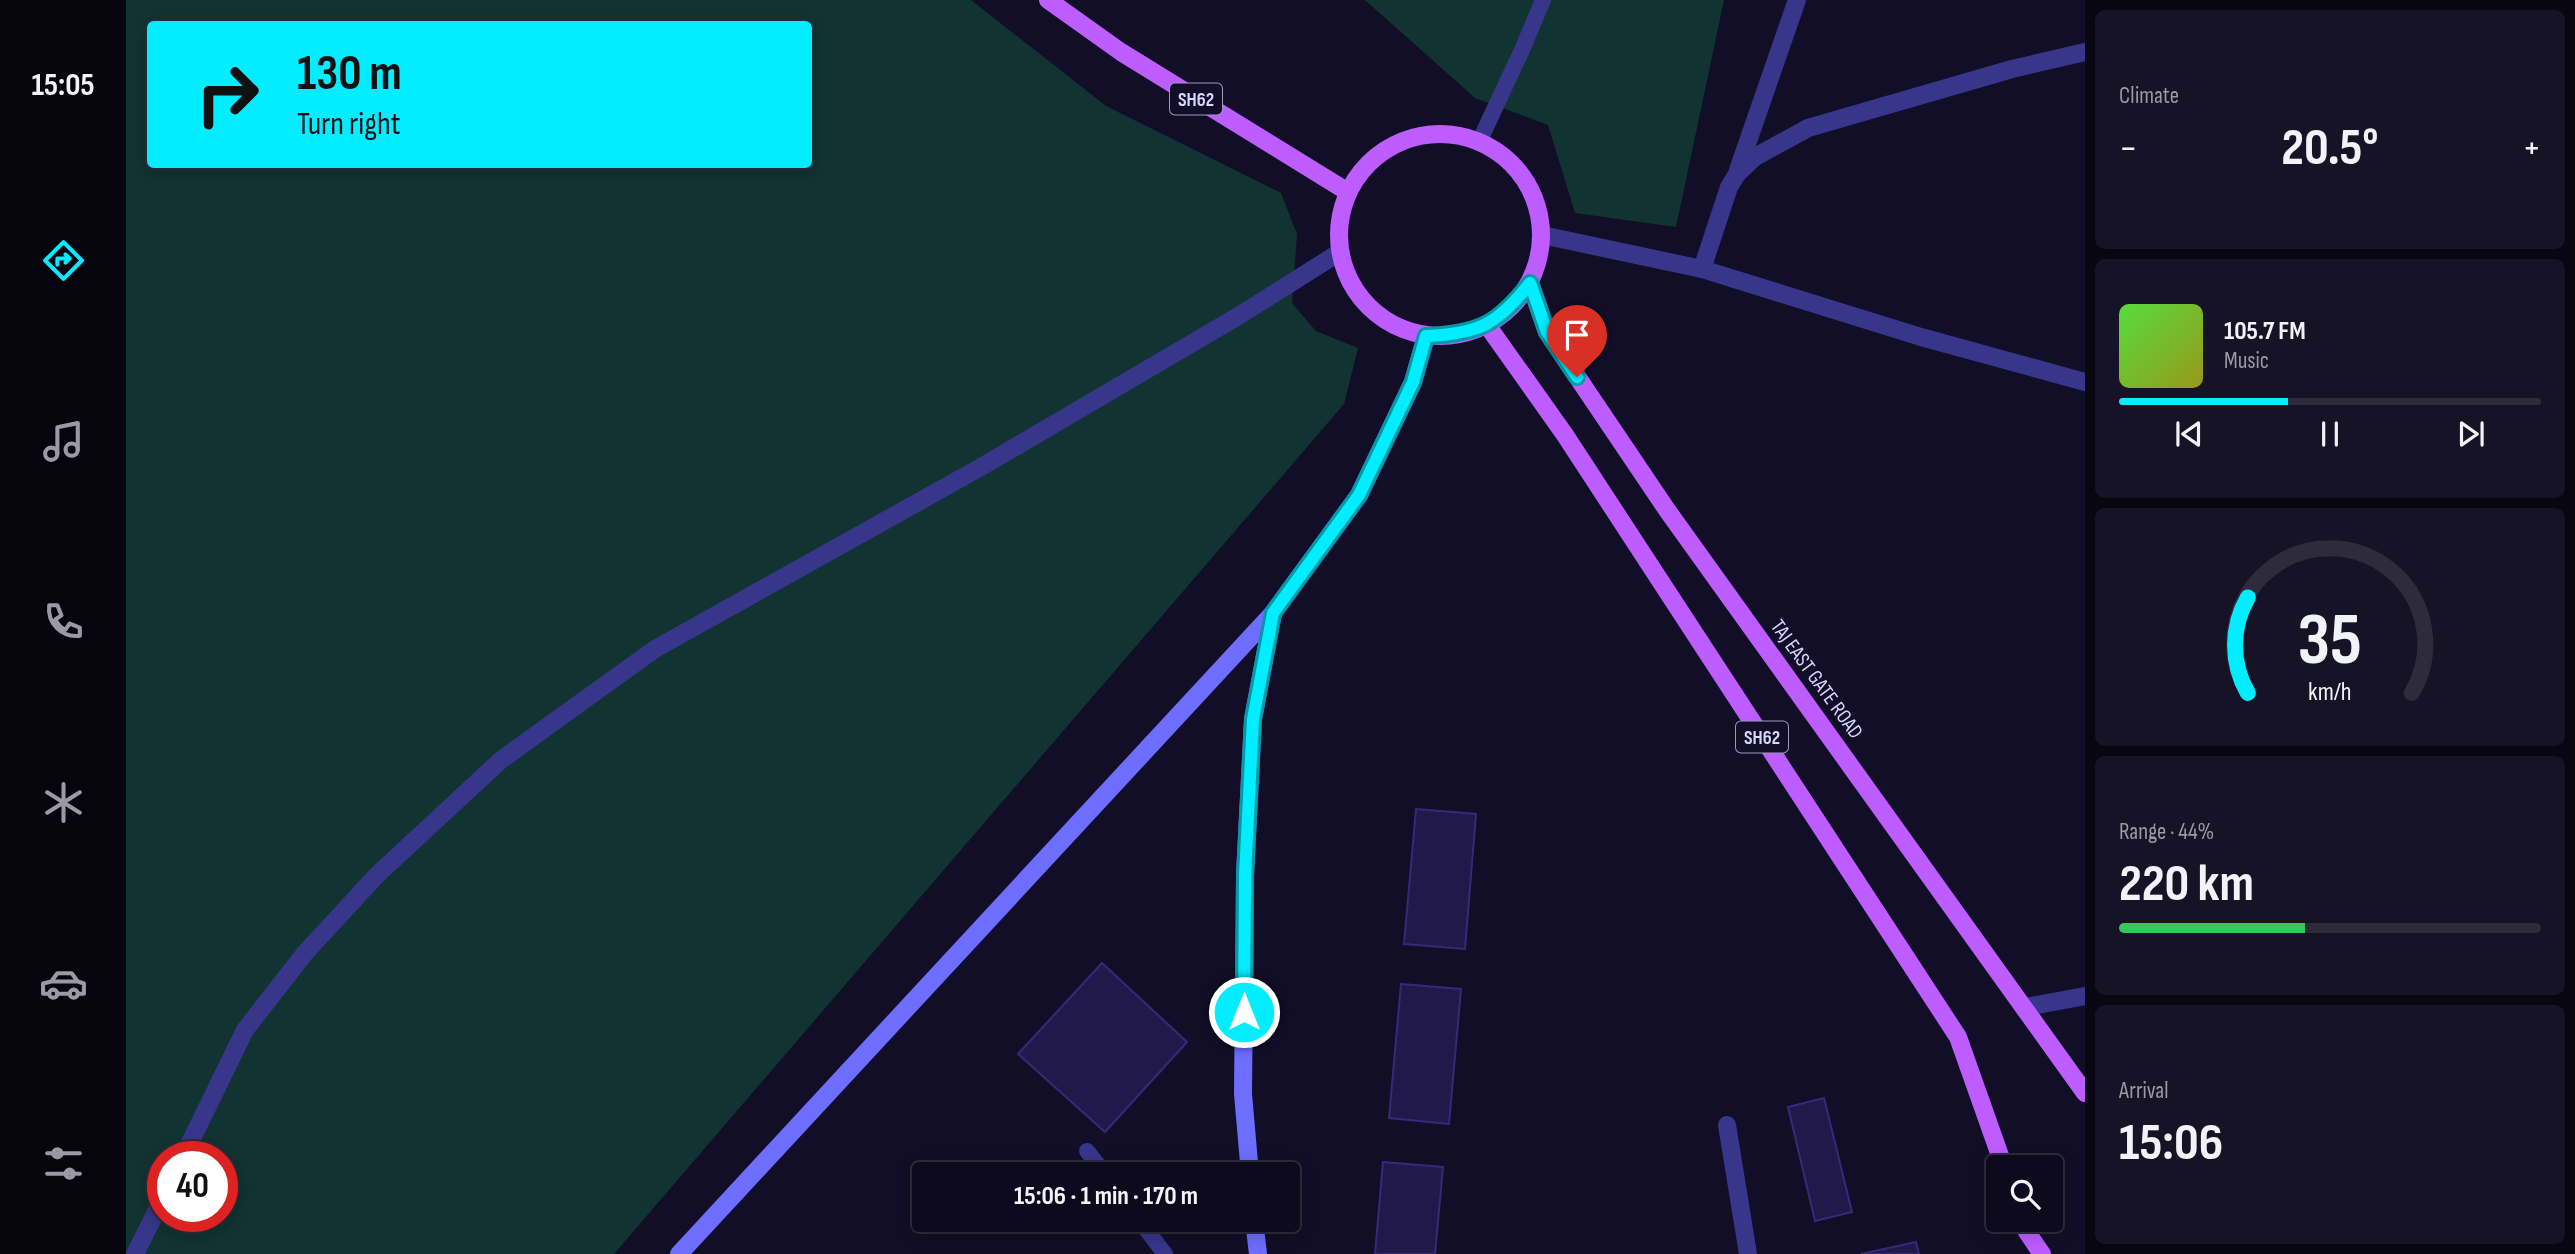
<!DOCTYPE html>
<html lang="en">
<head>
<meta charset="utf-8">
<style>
	body { margin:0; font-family:"Sofia Sans Condensed",sans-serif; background:#171327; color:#f1f3f6; height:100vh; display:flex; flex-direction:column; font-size:26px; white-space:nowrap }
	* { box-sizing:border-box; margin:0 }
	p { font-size:23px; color:#9b9aa4 }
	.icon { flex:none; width:38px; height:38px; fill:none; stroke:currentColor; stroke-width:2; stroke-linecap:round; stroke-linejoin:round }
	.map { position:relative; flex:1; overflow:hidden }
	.panel { display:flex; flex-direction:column; gap:10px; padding:10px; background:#080610; width:490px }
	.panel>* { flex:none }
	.top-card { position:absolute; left:21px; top:21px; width:665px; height:147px; border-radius:7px; box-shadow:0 4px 18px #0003,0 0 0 2px #2e2b3c; background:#02edff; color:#111; overflow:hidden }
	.buttons { position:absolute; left:1860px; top:1155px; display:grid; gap:14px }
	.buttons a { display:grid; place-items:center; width:77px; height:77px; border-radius:7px; background:#0e0a1e; box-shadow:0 4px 18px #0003,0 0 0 2px #2e2b3c; font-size:35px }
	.speed { position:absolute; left:21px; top:1141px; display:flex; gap:14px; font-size:35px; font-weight:700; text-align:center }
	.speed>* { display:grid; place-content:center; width:91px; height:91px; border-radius:50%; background:#0e0a1e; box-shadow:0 4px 18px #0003,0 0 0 2px #2e2b3c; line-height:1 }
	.speed .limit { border:10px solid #d22; background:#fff; color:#111 }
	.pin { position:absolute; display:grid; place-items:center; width:60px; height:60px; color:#fff; margin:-72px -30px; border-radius:50% 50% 50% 0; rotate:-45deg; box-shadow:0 0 7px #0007 }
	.pin .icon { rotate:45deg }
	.me { position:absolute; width:77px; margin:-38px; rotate:0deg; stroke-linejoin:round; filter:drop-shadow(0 0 5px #0008) }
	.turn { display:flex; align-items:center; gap:24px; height:147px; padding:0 35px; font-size:32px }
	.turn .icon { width:91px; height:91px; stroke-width:2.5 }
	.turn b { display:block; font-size:49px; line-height:60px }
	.big { font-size:52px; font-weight:700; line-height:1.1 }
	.panel .tile { flex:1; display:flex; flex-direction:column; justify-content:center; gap:10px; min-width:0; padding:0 24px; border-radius:10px; background:#171327 }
	.panel .dial { align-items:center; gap:0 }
	.dial svg { height:182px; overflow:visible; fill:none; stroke:#2e2b3c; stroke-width:7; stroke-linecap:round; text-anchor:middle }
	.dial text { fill:#f1f3f6; stroke:none }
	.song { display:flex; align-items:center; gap:21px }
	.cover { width:84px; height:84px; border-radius:10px; background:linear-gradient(135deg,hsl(110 70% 55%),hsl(60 70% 35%)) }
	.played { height:7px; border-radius:4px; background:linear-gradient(90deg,#02edff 40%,#2e2b3c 40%) }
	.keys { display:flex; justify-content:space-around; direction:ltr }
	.heat { display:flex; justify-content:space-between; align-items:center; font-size:38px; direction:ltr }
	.charge { height:10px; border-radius:5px; background:linear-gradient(90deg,#34c759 44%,#2e2b3c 0) }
	.trip { position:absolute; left:786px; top:1162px; width:388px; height:70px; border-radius:7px; background:#0e0a1e; box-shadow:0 4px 18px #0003,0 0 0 2px #2e2b3c; font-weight:700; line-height:70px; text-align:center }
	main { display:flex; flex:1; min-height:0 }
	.tab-bar { display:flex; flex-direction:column; width:126px; justify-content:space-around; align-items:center; background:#06040c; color:#9b9aa4 }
	.tab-bar .icon { width:49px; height:49px }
	.tab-bar .on { color:#02edff }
	.tab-bar b { font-size:32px; color:#f1f3f6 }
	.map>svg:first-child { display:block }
</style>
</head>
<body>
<main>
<nav class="tab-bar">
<b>15:05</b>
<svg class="icon on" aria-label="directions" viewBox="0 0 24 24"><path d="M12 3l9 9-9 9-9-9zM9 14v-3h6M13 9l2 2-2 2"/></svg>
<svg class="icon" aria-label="music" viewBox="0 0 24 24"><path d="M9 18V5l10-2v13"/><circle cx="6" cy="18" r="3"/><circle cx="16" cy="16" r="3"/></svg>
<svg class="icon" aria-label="phone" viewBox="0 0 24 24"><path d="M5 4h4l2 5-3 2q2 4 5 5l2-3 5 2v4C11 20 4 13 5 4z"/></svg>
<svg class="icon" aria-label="climate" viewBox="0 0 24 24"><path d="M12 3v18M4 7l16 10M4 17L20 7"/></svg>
<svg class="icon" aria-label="car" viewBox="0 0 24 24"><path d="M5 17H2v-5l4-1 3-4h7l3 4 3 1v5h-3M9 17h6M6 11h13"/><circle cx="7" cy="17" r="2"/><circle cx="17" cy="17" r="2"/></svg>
<svg class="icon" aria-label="filters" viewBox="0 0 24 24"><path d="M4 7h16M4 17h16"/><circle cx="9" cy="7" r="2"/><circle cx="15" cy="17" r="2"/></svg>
</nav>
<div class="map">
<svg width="1959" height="1254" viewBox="0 0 1959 1254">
	<rect width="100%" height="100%" fill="#120e28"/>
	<g fill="#113331" fill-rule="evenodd">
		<path d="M0 0H845L980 106 1155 193 1171 234 1166 303 1190 331 1232 348 1218 404 488 1254H0ZM24 24H682V164H24ZM37 1157H96V1216H37Z"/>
		<polygon points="1239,0 1598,0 1550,227 1449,213 1422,125 1349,98"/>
	</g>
	<g fill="#22194b" stroke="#372978" stroke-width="2">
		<polygon points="1290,809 1350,814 1339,949 1278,944"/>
		<polygon points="976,963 1061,1042 979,1132 892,1054"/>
		<polygon points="1275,984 1335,989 1323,1124 1263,1118"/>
		<polygon points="1698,1098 1726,1212 1689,1221 1662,1107"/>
		<polygon points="1257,1162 1317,1167 1309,1254 1249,1254"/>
		<polygon points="1790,1242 1793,1254 1735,1254"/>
	</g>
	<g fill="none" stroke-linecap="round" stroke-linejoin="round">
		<g stroke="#37368b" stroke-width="16">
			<polyline points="1353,142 1396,50 1417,0"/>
			<polyline points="961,1151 979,1174"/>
			<polyline points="1013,1220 1039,1254"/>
		</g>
		<g stroke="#37368b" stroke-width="18">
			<polyline points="1612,170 1671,0"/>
			<polyline points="1416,235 1576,269 1795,337 1959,382"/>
			<polyline points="1576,269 1603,187 1611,174 1629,157 1682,128 1886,69 1959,52"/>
			<polyline points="1900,1007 1959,996"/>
			<polyline points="1601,1125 1622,1254"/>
			<polyline points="57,1157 119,1030 179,953 251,875 375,760 529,649 855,467 1114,315 1214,252"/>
			<polyline points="9,1254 37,1198"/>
		</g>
		<g stroke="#6d6dff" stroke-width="18">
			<polyline points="1124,1174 1117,1094 1119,875 1127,719 1147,613"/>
			<polyline points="1128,1220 1132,1254"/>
			<polyline points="553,1254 1147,613 1233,495 1287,382 1300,336"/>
		</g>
		<g stroke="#be5dff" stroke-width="18">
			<polyline points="922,0 995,52 1222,192"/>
			<circle cx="1314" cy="235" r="101"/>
			<polyline points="1404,283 1421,332 1541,510 1959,1093"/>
			<polyline points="1361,325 1439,435 1832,1037 1878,1167"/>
			<polyline points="1896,1220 1901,1232 1916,1254"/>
		</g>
	</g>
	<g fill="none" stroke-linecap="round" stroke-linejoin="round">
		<g stroke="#019aa6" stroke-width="18">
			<path id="route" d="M1118 1012 1119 875 1127 719 1147 613 1233 495 1287 382 1300 336C1353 334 1372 324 1404 283L1421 332 1451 377"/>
		</g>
		<use href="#route" stroke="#02edff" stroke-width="12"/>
	</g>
	<g text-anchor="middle" stroke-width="7" stroke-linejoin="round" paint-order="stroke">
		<g fill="#120e28" stroke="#9d9abe" stroke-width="2">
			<rect x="1044" y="83.5" width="52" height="31" rx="5"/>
			<rect x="1610" y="721.5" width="52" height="31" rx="5"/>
		</g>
		<g font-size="19" font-weight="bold" fill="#d9d6ff">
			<text x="1070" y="106">SH62</text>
			<text x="1636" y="744">SH62</text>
		</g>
		<g font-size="21" fill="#d9d6ff" stroke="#120e28">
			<text transform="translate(1691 679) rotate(54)" y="7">TAJ EAST GATE ROAD</text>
		</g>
	</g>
</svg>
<div class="buttons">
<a><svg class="icon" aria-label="search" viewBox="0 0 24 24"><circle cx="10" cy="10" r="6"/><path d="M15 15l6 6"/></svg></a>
</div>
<div class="speed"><div class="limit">40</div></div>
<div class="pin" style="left:1451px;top:377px;background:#d93025"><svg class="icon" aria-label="arrive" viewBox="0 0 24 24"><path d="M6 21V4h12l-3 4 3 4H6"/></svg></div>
<svg class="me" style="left:1118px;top:1012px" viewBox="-20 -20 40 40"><circle r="17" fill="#02edff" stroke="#fff" stroke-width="3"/><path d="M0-11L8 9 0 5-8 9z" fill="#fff"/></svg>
<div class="trip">15:06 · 1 min · 170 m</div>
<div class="top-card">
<div class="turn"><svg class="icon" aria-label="right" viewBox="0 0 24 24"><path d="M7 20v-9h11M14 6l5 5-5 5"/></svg><div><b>130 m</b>Turn right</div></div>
</div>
</div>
<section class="panel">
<div class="tile"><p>Climate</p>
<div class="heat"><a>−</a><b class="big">20.5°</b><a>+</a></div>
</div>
<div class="tile">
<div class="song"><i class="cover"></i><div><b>105.7 FM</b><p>Music</p></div></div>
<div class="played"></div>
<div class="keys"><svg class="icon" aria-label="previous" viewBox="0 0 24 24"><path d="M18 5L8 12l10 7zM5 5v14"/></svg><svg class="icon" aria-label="pause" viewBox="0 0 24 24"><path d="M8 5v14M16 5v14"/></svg><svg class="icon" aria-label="next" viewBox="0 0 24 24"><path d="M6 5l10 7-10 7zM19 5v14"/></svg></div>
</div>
<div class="tile dial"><svg viewBox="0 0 100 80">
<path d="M14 69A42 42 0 1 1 86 69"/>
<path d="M14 69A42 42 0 0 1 14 27" stroke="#02edff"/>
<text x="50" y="56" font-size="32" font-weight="700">35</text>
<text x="50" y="72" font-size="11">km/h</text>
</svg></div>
<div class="tile"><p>Range · 44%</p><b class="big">220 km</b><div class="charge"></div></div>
<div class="tile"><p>Arrival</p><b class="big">15:06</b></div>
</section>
</main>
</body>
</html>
